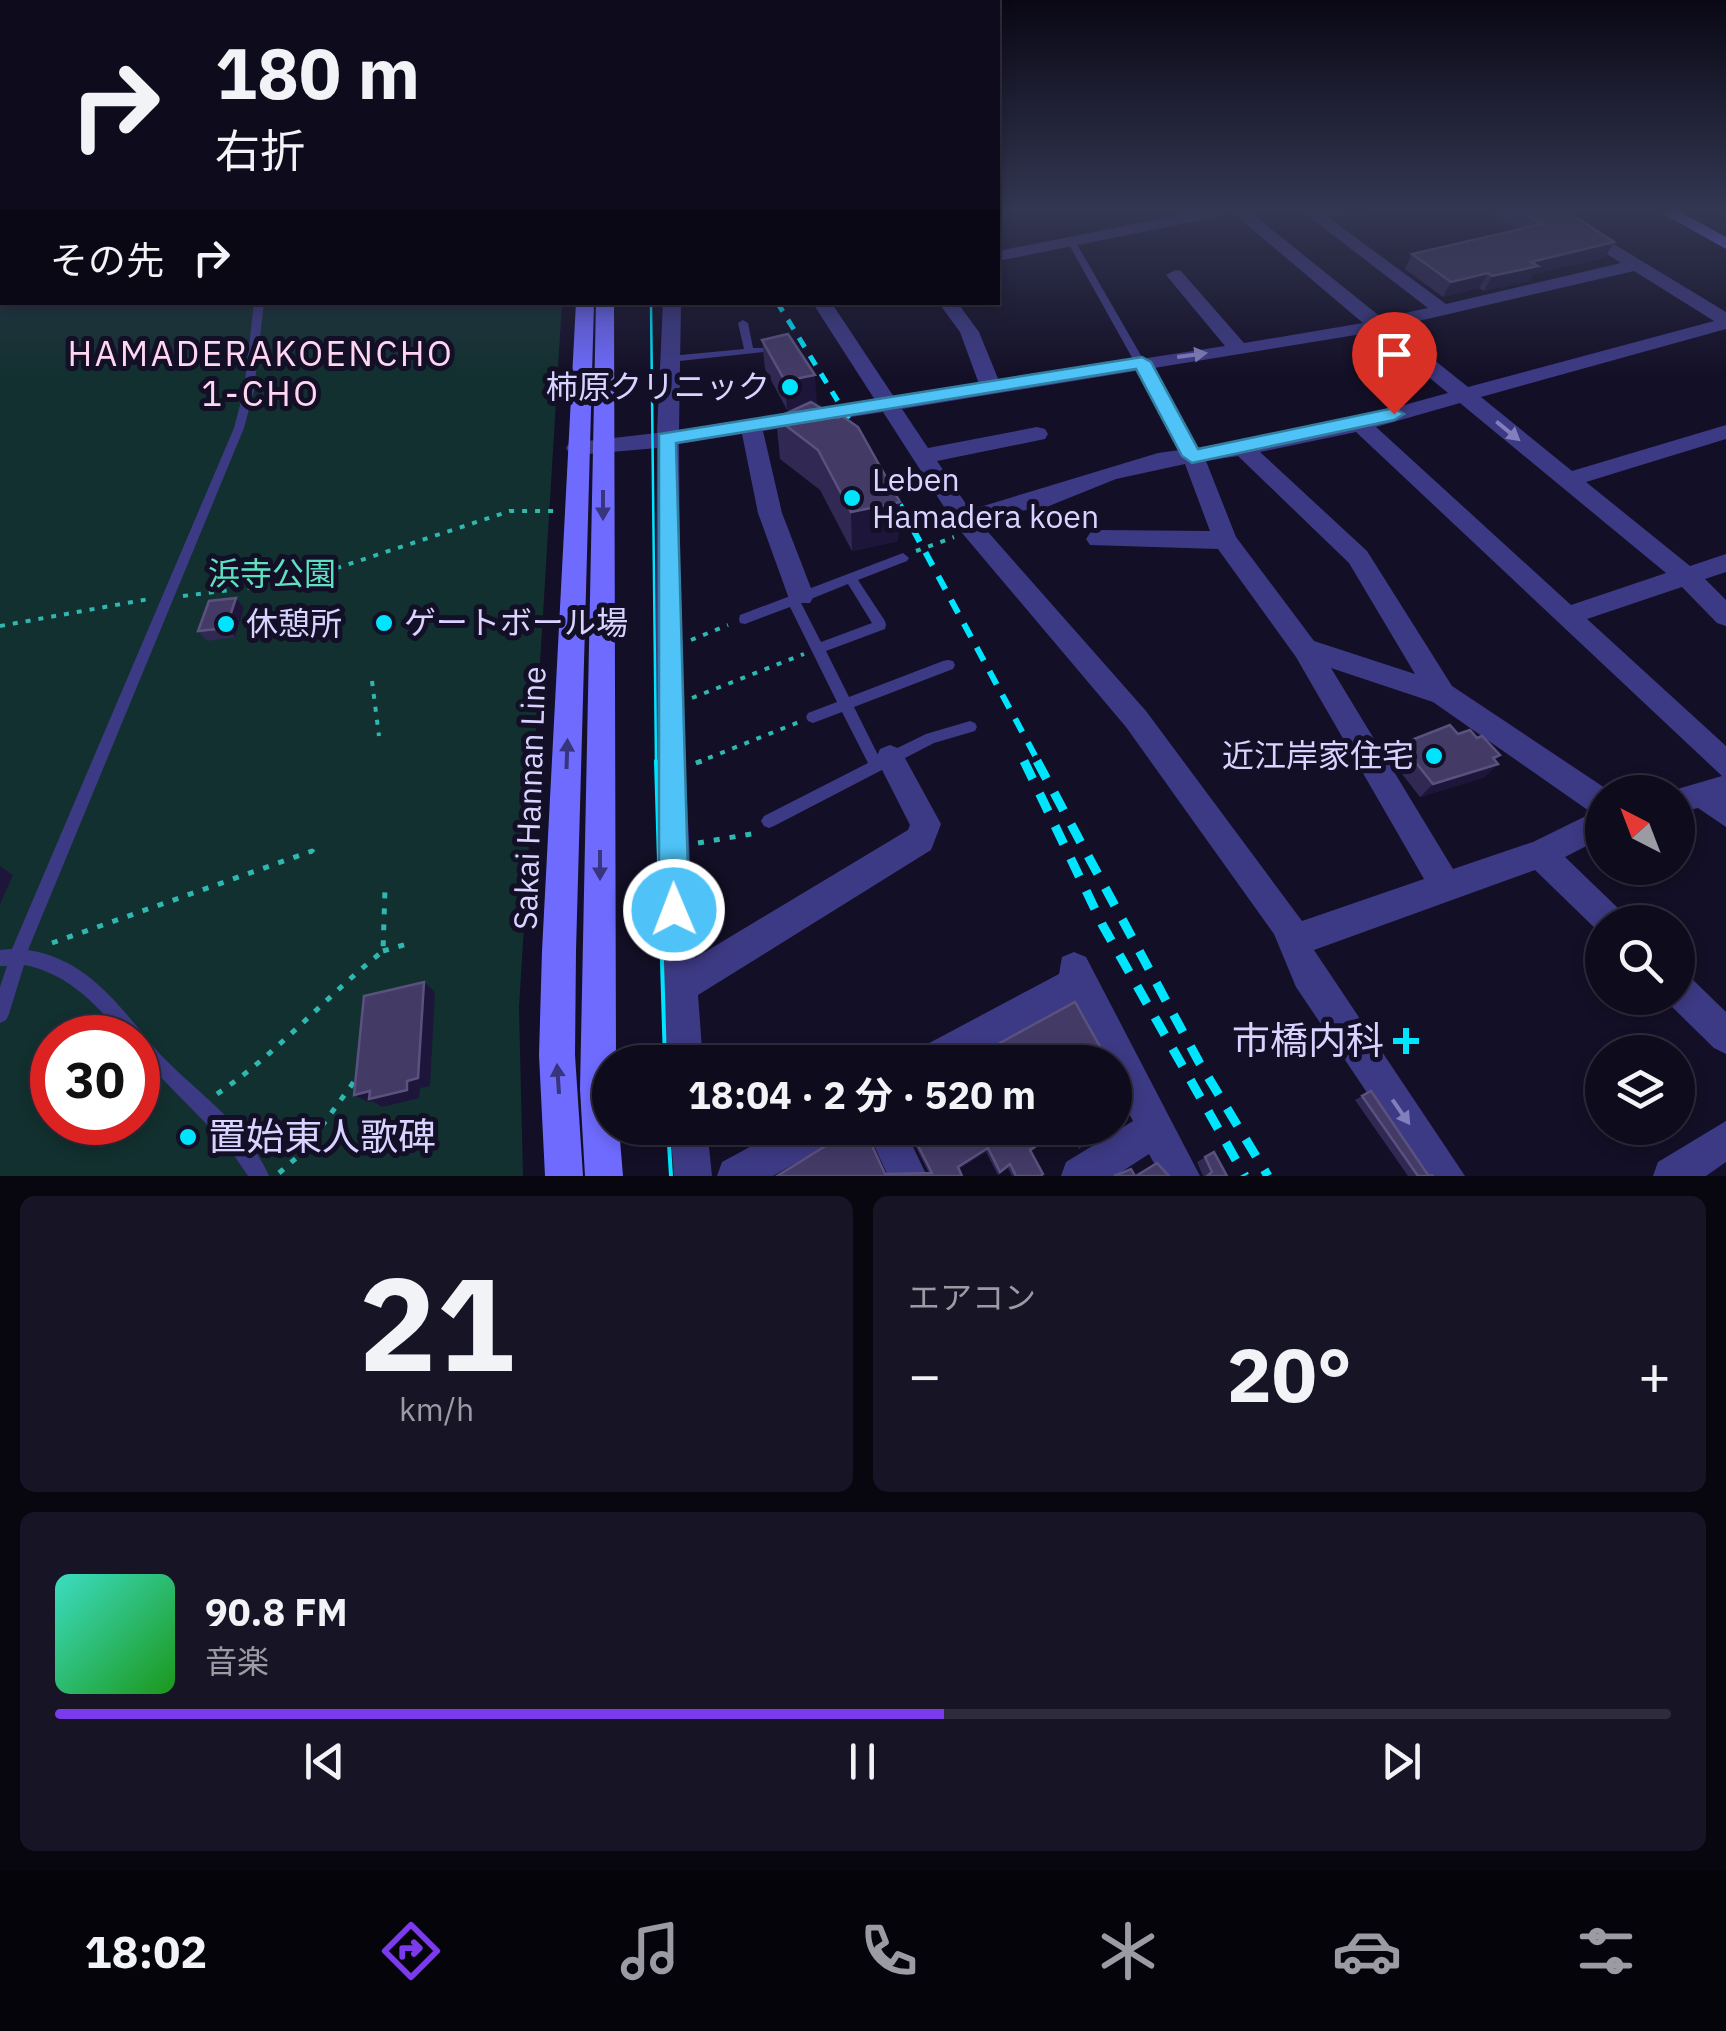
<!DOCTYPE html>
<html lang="ja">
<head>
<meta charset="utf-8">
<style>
	body { margin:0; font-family:"IBM Plex Sans","Noto Sans JP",sans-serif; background:#171425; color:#f1f3f6; height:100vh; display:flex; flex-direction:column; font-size:38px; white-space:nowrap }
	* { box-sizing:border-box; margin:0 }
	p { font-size:32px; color:#9b9ba3 }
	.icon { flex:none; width:55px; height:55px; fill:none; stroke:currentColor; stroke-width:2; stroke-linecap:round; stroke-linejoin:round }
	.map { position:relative; height:1176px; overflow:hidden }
	.panel { display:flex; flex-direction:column; gap:20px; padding:20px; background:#08060f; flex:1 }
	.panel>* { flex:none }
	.hud { position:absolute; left:0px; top:0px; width:1000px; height:305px; box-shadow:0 5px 15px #0003,0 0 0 2px #2e2b3b; background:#0e0b1c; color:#f1f3f6; overflow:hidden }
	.needle { width:65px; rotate:318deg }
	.tools { position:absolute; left:1585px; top:775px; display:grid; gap:20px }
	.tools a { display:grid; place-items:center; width:110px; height:110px; border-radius:50%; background:#0e0b1c; box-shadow:0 5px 15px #0003,0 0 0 2px #2e2b3b; font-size:50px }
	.speed { position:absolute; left:30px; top:1015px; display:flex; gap:20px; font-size:50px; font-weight:700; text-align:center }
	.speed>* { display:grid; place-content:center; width:130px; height:130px; border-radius:50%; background:#0e0b1c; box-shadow:0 5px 15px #0003,0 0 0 2px #2e2b3b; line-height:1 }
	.speed .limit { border:15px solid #d22; background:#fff; color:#111 }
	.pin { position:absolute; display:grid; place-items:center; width:85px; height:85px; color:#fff; margin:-102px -42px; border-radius:50% 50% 50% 0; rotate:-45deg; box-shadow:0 0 10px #0007 }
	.pin .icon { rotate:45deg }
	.me { position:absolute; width:110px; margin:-55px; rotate:359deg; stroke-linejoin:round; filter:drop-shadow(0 0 8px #0008) }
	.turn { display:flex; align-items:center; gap:35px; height:210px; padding:0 50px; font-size:45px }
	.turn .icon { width:130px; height:130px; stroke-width:2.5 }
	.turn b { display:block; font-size:70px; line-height:85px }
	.then { display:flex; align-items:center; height:95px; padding:0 50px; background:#0003; gap:20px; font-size:38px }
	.big { font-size:75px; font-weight:700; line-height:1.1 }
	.panel .card { flex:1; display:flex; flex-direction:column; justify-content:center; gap:15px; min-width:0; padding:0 35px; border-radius:15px; background:#171425 }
	.panel .dial { align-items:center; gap:0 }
	.dial b { font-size:130px; line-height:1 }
	.song { display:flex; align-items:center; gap:30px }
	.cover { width:120px; height:120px; border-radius:15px; background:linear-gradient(135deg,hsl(170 70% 55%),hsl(120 70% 35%)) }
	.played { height:10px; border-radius:5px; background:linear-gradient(90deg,#7c3aed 55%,#2e2b3b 55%) }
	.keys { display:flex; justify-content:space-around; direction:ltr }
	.heat { display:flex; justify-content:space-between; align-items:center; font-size:55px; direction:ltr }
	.panel .tiles { flex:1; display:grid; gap:20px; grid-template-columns:1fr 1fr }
	.card:last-child { grid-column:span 2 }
	.trip { position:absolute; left:592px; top:1045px; width:540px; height:100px; border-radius:50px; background:#0e0b1c; box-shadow:0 5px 15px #0003,0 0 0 2px #2e2b3b; font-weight:700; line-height:100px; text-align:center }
	.tabs { display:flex; height:160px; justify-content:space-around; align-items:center; background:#06040b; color:#9b9ba3 }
	.tabs .icon { width:70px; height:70px }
	.tabs .active { color:#7c3aed }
	.tabs b { font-size:45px; color:#f1f3f6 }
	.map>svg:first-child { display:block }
</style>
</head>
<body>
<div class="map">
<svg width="1726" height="1176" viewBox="0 0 1726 1176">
	<rect width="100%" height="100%" fill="#130f26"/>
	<path fill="#12302f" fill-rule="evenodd" d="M0 212 2 302 562 303 519 1008 523 1176H0ZM52 1038H138V1122H52Z"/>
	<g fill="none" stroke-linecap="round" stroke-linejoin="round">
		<g stroke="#2fb8b0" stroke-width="4" stroke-dasharray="5 8" stroke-linecap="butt">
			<polyline points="916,551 954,537"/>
			<polyline points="183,596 262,586 337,568 510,511 556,511"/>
			<polyline points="0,626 149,599"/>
			<polyline points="691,640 728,625"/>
			<polyline points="372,681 379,736"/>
			<polyline points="692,698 804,654"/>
			<polyline points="696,763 799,722"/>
		</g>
		<g stroke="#2fb8b0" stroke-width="5" stroke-dasharray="6 10" stroke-linecap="butt">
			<polyline points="696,763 702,761"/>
			<polyline points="698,843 757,833"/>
			<polyline points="52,943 312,851 320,859"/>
			<polyline points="383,951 407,944"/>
			<path d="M217 1094C278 1053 325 997 383 951L385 889"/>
			<polyline points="279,1173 303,1152 356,1079"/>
		</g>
		<g fill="#3d3a85" fill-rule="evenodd">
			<polygon points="1071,238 1075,241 1199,456 1197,459 1193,460 1187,456 1067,241"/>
			<path d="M254 302H264L254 390 244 428 28 950C49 953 69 962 85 974 115 996 136 1027 160 1054 197 1093 247 1125 269 1176H248L227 1145 138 1054V1038H124C97 1004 67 973 24 965L9 1014 6 1020 0 1023V987L7 966H0V950L12 949 234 428 244 390Z"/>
			<polygon points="743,320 748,323 753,348 764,348 764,352 670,362 665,359 670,356 744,349 738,323"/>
			<path d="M903 553 909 558 907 561 858 580 885 621 886 625 885 629 826 651 849 697 943 661 948 660 953 661 955 665 953 669 854 707 879 757 926 734 970 721 975 723 977 727 975 731 934 743 774 826 769 828 764 826 761 821 764 816 868 763 842 712 813 723 808 721 806 717 808 713 837 702 790 607 745 624 740 623 739 619 740 615ZM848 584 872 623 821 642 801 603Z"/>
		</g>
		<g fill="#3d3a85" fill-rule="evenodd">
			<polygon points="1194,212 1225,212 1217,217 998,261 998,251"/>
			<path d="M1232 212H1250L1382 318 1428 308 1303 212H1321L1446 304 1621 263 1542 212H1561L1726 312V329L1481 397 1572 471 1726 425V439L1586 482 1690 566 1726 554V572L1705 579 1726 600V626L1717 623 1682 587 1587 619 1726 746V827L1698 808 1678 813V792H1667L1722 776 1356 432 1260 452 1367 551 1452 686 1611 792H1602V838L1565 857 1621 911 1626 922H1602V935L1535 870 1314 950 1465 1176H1423L1296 987 1274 934 1126 727 957 527 883 412 763 431 782 513 814 596 810 603H792L788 596 758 513 742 434 679 444 681 683 695 958 908 830 910 825 876 758 880 749 890 745 900 749 941 824 931 850 698 995 703 1062H667L655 778 657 448 577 455 569 453 566 448 569 443 657 433 663 302H681L679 430 875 400 812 302H831L894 397 979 384 960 332 938 302H957L979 332 999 381 1225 346 1166 275 1175 270 1181 271 1244 343 1363 323ZM1634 271 1714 321 1468 387 1393 327ZM1374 332 1448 393 1360 417 1243 441 1158 453 970 510 937 461 1045 439 1048 434 1045 429 1037 427 928 448 902 409ZM1460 403 1666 573 1571 605 1376 427ZM1238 456 1349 563 1415 674 1314 641 1236 537 1206 461ZM1185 464 1210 531 1098 530 1090 533 1086 539 1090 545 1218 549 1296 657 1424 879 1302 921 1146 711 981 524 1019 511 1044 508 1116 479ZM1331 668 1433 702 1592 813 1533 842 1453 869Z"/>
			<polygon points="1074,952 1086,957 1200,1176 1161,1176 1149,1154 1115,1176 1061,1176 1066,1162 1133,1121 1115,1086 1115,1062 1103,1062 1073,1003 966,1062 913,1062 918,1049 1059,974 1062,957"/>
			<polygon points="1678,972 1690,977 1726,1012 1726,1054 1714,1048 1666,1001 1665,998 1678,998"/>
			<polygon points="1726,1121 1726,1162 1706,1176 1653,1176 1658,1162"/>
			<polygon points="670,1128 707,1128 712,1176 674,1176"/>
			<polygon points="785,1128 840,1128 834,1141 773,1176 717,1176 722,1162"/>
			<polygon points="866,1128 904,1128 927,1176 888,1176"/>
		</g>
		<g fill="#6f6bff" fill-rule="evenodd">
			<polygon points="1660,212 1680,212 1726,237 1726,249"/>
			<polygon points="576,302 594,302 576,951 575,1055 583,1176 545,1176 539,1055 542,951"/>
			<polygon points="596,302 614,302 616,1062 610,1062 610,1128 619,1128 623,1176 585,1176 580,1089"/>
		</g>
		<polyline stroke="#00e5ff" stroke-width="2.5" points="651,302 656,763"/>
		<g stroke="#00e5ff" stroke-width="4">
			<polyline points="656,761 665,1062"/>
			<polyline points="668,1128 671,1176"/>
		</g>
		<polyline stroke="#00e5ff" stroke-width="5" stroke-dasharray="11 10" stroke-linecap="butt" points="777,302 866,447"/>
		<polyline stroke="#00e5ff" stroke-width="6" stroke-dasharray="15 12" stroke-linecap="butt" points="887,481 1039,763"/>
		<g stroke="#00e5ff" stroke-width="9" stroke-dasharray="20 16" stroke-linecap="butt">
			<polyline points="1024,761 1103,926 1245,1176"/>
			<polyline points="1037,761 1199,1062 1268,1176"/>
		</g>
	</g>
	<g fill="#312854">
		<polygon points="1328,212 1376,212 1338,219"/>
		<polygon points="1491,212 1568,212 1614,242 1605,257 1533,274 1529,281 1484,291 1479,288 1443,297 1405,269 1412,254 1519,230"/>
		<polygon points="762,340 900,502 898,541 852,551 820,490 780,459 776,418 799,408 787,410 765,369"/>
		<polygon points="236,598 244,608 235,637 207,641 198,631"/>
		<polygon points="1458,734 1477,738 1500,755 1495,760 1485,777 1420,797 1389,757 1401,744"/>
		<polygon points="1371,1091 1428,1175 1434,1176 1408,1176 1355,1100"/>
		<polygon points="906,1128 1090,1128 1096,1137 1079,1149 1066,1128 1038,1146 1031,1152 1041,1176 1012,1176 1008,1168 998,1175 986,1152 959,1169 962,1176 885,1174 929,1173"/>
		<polygon points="1214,1152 1227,1176 1203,1176 1197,1162"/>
	</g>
	<g fill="#1d163a">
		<polygon points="1341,212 1376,212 1338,219"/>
		<polygon points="1614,242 1605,257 1533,274 1529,281 1484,291 1492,276 1531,262"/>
		<polygon points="1488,273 1479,288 1443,297 1451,282"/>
		<polygon points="815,375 817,404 787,410 785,381"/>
		<polygon points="900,502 898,541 852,551 851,512"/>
		<polygon points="236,598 244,608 235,637 226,628"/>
		<polygon points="1500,755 1487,768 1498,764 1485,777 1420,797 1433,784"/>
		<polygon points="0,866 13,875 0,904"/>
		<polygon points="424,982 435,992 430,1086 420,1088 419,1098 382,1107 372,1101 368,1102 354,1095 407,1081"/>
		<polygon points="1064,1128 1067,1128 1027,1154 1041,1142"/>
		<polygon points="988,1148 986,1152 956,1171 958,1167"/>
	</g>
	<g fill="#433a66" stroke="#5a527e" stroke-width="2.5">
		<polygon points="1522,212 1568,212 1614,242 1531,262 1538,266 1492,276 1488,273 1451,282 1412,254 1542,224"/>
		<polygon points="788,334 815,375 785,381 762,340"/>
		<polygon points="811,402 838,418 842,416 858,427 900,502 851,512 818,450 776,418"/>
		<polygon points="236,598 226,628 198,631 209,601"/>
		<polygon points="1450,725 1458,734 1470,730 1477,738 1482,736 1500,755 1493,758 1498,764 1433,784 1401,744"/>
		<polygon points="424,982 418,1078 407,1081 407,1090 369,1099 370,1091 354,1095 364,996"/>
		<polygon points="1075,1002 1108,1061 1105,1062 965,1062"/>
		<polygon points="1371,1091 1428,1175 1434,1176 1418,1176 1362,1096"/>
		<polygon points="841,1128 864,1128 885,1174 932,1173 909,1128 1064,1128 1030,1150 1043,1174 1040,1176 1016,1176 1010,1164 1000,1172 988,1148 958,1167 962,1176 777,1176 835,1140"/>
		<polygon points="1072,1128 1090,1128 1096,1137 1083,1145"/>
		<polygon points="1214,1152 1227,1176 1207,1176 1212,1172 1205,1157"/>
		<polygon points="1157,1163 1169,1176 1136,1176"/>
		<polygon points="1131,1169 1135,1176 1114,1176"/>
	</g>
	<defs><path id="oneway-solid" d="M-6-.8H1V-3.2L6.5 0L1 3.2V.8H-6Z" transform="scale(2.5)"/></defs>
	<g fill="#837fbc">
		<use href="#oneway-solid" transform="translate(1192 355) rotate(-8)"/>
		<use href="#oneway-solid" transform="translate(1508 431) rotate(39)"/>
		<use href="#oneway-solid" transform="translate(1401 1112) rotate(55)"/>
	</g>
	<g fill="#38347d">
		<use href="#oneway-solid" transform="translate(603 505) rotate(90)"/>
		<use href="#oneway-solid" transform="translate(567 754) rotate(-88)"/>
		<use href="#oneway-solid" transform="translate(600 865) rotate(90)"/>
		<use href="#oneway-solid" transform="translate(558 1079) rotate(-94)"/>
	</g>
	<linearGradient id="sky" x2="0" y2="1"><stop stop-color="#0a0815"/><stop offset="0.56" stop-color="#333752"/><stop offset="1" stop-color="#333752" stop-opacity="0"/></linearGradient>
	<rect width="1726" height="376" fill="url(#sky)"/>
	<polygon fill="#4fc3f7" stroke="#337fa1" stroke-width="2.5" points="1142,357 1151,362 1198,449 1394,408 1404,414 1394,420 1192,463 1182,456 1136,369 676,443 689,910 684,920 674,924 664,920 659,910 659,434"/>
	<g fill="#00e5ff" stroke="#130f26" stroke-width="4">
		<circle cx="790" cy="387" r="10"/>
		<circle cx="852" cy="498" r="10"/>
		<circle cx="384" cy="623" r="10"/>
		<circle cx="226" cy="624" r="10"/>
		<circle cx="1434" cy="756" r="10"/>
		<path d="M1401 1026h10v10h10v10h-10v10h-10v-10h-10v-10h10z"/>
		<circle cx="188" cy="1137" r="10"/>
	</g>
	<g text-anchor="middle" stroke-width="10" stroke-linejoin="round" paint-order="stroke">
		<g font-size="32" fill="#d9d4ff" stroke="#130f26" text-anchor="start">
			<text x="770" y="398" text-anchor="end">柿原クリニック</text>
			<text x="872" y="491">Leben<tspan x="872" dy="37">Hamadera koen</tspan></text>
			<text x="404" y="634">ゲートボール場</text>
			<text x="246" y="635">休憩所</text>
			<text x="1414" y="767" text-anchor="end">近江岸家住宅</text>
		</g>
		<g font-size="32" fill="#5fe0c0" stroke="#130f26">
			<text x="272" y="585">浜寺公園</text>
		</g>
		<g font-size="32" fill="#d9d4ff" stroke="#130f26">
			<text transform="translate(530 798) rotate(-88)" y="11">Sakai Hannan Line</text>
		</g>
		<g font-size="35" letter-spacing="2.5" fill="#ffd6f0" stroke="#130f26">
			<text x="261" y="366">HAMADERAKOENCHO<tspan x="261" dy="40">1-CHO</tspan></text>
		</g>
		<g font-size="38" fill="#d9d4ff" stroke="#130f26" text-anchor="end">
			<text x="1384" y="1054">市橋内科</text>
			<text x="208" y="1150" text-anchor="start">置始東人歌碑</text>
		</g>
	</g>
</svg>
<div class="tools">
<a><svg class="needle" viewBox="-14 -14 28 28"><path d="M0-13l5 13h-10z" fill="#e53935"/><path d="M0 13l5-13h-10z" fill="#9b9ba3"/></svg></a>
<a><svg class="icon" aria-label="search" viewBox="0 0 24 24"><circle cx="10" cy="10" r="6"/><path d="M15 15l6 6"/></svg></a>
<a><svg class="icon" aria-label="layers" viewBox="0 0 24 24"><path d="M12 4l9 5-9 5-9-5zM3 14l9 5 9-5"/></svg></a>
</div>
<div class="speed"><div class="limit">30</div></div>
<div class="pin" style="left:1394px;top:414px;background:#d93025"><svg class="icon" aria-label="arrive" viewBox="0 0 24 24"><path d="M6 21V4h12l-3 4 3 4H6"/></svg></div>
<svg class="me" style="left:674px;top:910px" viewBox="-20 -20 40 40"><circle r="17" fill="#4fc3f7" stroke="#fff" stroke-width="3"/><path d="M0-11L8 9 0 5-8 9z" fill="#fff"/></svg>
<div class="trip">18:04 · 2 分 · 520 m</div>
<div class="hud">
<div class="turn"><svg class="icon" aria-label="right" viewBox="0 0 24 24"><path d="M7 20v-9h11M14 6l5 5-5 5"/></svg><div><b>180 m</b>右折</div></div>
<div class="then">その先<svg class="icon" aria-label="right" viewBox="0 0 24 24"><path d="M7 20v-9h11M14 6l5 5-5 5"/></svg></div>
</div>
</div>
<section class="panel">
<div class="tiles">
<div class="card dial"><b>21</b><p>km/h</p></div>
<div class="card"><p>エアコン</p>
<div class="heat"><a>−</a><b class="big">20°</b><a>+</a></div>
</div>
<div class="card">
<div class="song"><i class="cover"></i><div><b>90.8 FM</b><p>音楽</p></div></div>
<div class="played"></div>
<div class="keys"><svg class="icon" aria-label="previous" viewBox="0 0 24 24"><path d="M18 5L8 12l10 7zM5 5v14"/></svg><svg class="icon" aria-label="pause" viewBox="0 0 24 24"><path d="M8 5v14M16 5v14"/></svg><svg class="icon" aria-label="next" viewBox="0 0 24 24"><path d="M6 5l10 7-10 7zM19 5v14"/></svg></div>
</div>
</div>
</section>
<nav class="tabs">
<b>18:02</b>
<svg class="icon active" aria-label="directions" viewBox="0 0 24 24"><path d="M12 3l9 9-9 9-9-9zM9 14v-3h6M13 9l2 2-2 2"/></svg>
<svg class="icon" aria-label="music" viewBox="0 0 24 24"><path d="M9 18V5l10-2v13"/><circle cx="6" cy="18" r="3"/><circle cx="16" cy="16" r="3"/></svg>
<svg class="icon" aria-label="phone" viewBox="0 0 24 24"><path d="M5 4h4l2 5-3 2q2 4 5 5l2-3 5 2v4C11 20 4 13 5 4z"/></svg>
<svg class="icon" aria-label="climate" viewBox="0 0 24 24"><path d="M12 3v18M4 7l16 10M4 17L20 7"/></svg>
<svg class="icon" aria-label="car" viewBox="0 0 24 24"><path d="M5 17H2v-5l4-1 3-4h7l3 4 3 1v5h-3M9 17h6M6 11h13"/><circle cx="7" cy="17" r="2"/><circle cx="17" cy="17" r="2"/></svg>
<svg class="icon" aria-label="filters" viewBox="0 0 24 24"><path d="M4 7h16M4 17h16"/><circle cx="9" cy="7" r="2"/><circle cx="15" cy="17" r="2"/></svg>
</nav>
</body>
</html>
